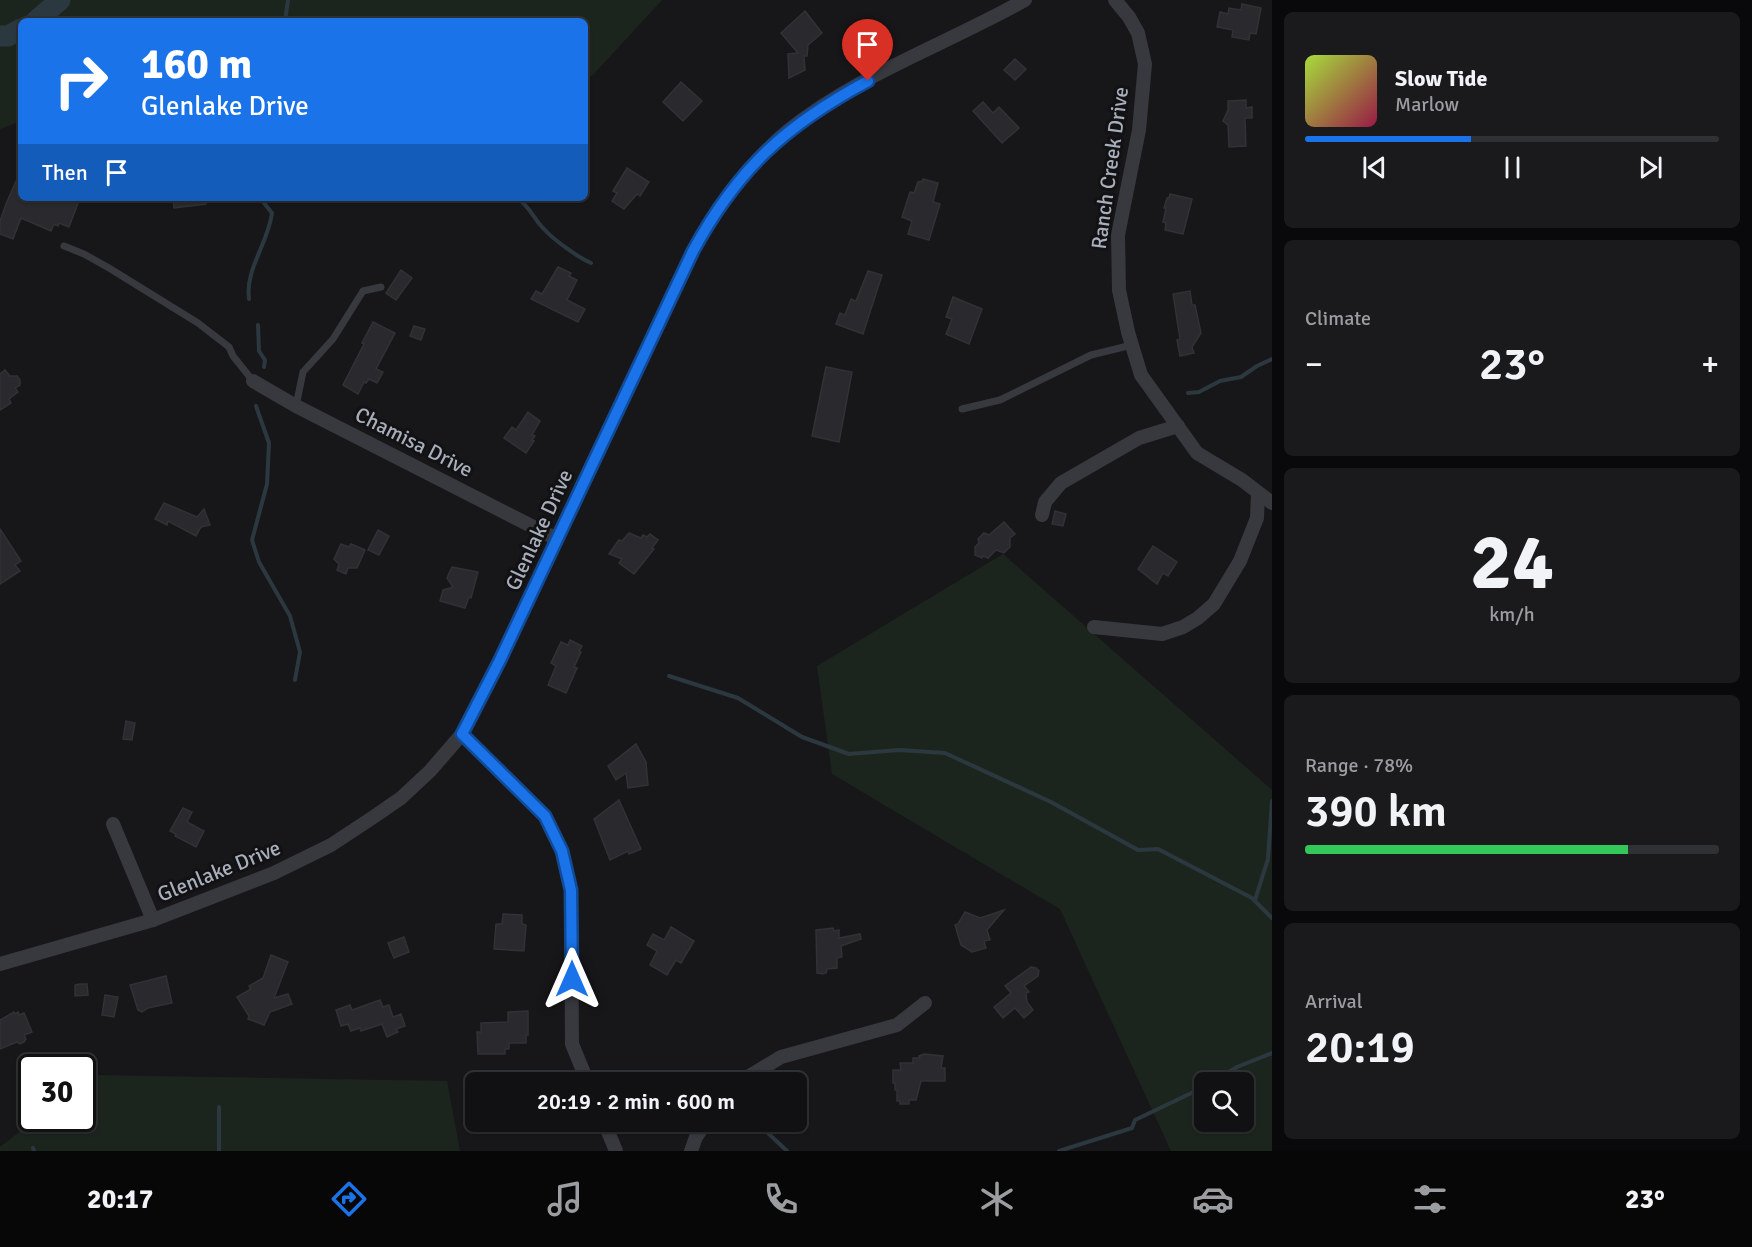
<!DOCTYPE html>
<html lang="en">
<head>
<meta charset="utf-8">
<style>
	body { margin:0; font-family:Signika,sans-serif; background:#1a1a1d; color:#f1f3f6; height:100vh; display:flex; flex-direction:column; font-size:22px; white-space:nowrap }
	* { box-sizing:border-box; margin:0 }
	p { font-size:20px; color:#9c9da0 }
	.icon { flex:none; width:33px; height:33px; fill:none; stroke:currentColor; stroke-width:2; stroke-linecap:round; stroke-linejoin:round }
	.map { position:relative; flex:1; overflow:hidden }
	.sheet { display:flex; flex-direction:column; gap:12px; padding:12px; background:#09090b; width:480px }
	.sheet>* { flex:none }
	.hud { position:absolute; left:18px; top:18px; width:570px; height:183px; border-radius:9px; box-shadow:0 2px 4px #0004,0 0 0 2px #303134; background:#1a73e8; color:#fff; overflow:hidden }
	.buttons { position:absolute; left:1194px; top:1072px; display:grid; gap:12px }
	.buttons a { display:grid; place-items:center; width:60px; height:60px; border-radius:9px; background:#111114; box-shadow:0 2px 4px #0004,0 0 0 2px #303134; font-size:30px }
	.speed { position:absolute; left:18px; top:1054px; display:flex; gap:12px; font-size:30px; font-weight:700; text-align:center }
	.speed>* { display:grid; place-content:center; width:78px; height:78px; border-radius:50%; background:#111114; box-shadow:0 2px 4px #0004,0 0 0 2px #303134; line-height:1 }
	.speed .limit { border:3px solid #111; border-radius:9px; background:#fff; color:#111 }
	.pin { position:absolute; display:grid; place-items:center; width:51px; height:51px; color:#fff; margin:-62px -26px; border-radius:50% 50% 50% 0; rotate:-45deg; box-shadow:0 0 6px #0007 }
	.pin .icon { rotate:45deg }
	.me { position:absolute; width:66px; margin:-33px; rotate:0deg; stroke-linejoin:round; filter:drop-shadow(0 0 4px #0008) }
	.turn { display:flex; align-items:center; gap:21px; height:126px; padding:0 24px; font-size:27px }
	.turn .icon { width:78px; height:78px; stroke-width:2.5 }
	.turn b { display:block; font-size:42px; line-height:51px }
	.then { display:flex; align-items:center; height:57px; padding:0 24px; background:#0003; gap:12px; font-size:22px }
	.big { font-size:45px; font-weight:600; line-height:1.1 }
	.sheet .widget { flex:1; display:flex; flex-direction:column; justify-content:center; gap:9px; min-width:0; padding:0 21px; border-radius:9px; background:#1a1a1d }
	.sheet .dial { align-items:center; gap:0 }
	.dial b { font-size:78px; line-height:1 }
	.song { display:flex; align-items:center; gap:18px }
	.cover { width:72px; height:72px; border-radius:9px; background:linear-gradient(135deg,hsl(80 70% 55%),hsl(340 70% 35%)) }
	.played { height:6px; border-radius:3px; background:linear-gradient(90deg,#1a73e8 40%,#303134 40%) }
	.keys { display:flex; justify-content:space-around; direction:ltr }
	.heat { display:flex; justify-content:space-between; align-items:center; font-size:33px; direction:ltr }
	.charge { height:9px; border-radius:4px; background:linear-gradient(90deg,#34c759 78%,#303134 0) }
	.trip { position:absolute; left:465px; top:1072px; width:342px; height:60px; border-radius:9px; background:#111114; box-shadow:0 2px 4px #0004,0 0 0 2px #303134; font-weight:600; line-height:60px; text-align:center }
	.tab-bar { display:flex; height:96px; justify-content:space-around; align-items:center; background:#070708; color:#9c9da0 }
	.tab-bar .icon { width:42px; height:42px }
	.tab-bar .active { color:#1a73e8 }
	.tab-bar b { font-size:27px; color:#f1f3f6 }
	main { display:flex; flex:1; min-height:0 }
	.map>svg:first-child { display:block }
</style>
</head>
<body>
<main>
<div class="map">
<svg width="1272" height="1151" viewBox="0 0 1272 1151">
	<rect width="100%" height="100%" fill="#17171a"/>
	<g fill="#1c251d" fill-rule="evenodd">
		<polygon points="0,0 662,0 592,76 585,75 585,21 21,21 21,121 0,129"/>
		<path d="M1003 554 1272 790V1151H1171L1060 909 832 774 817 666ZM1204 1083H1244V1122H1204Z"/>
		<polygon points="93,1075 447,1081 460,1151 0,1151 0,1147 36,1119 82,1119 83,1083"/>
	</g>
	<g fill="none" stroke-linecap="round" stroke-linejoin="round">
		<g stroke="#2c383f" stroke-width="4">
			<polyline points="285,21 288,0"/>
			<path d="M517 198C530 206 534 220 545 230 554 240 579 258 591 263"/>
			<path d="M249 299C245 269 268 244 272 213L260 198"/>
			<polyline points="258,325 259,351 265,360 264,367"/>
			<polyline points="1188,393 1199,392 1220,381 1241,377 1257,366 1272,359"/>
			<polyline points="256,406 269,443 267,484 252,540 259,562 290,616 300,652 295,680"/>
			<polyline points="669,676 738,698 802,737 849,754 899,750 945,753 1051,802 1138,850 1158,849 1252,898 1272,918"/>
			<polyline points="1255,900 1268,859 1272,801"/>
			<polyline points="1211,1083 1237,1067 1272,1053"/>
			<polyline points="756,1122 787,1151"/>
			<polyline points="33,1148 34,1151"/>
			<polyline points="219,1151 219,1107"/>
			<polyline points="1059,1151 1132,1128 1135,1120 1204,1087"/>
		</g>
		<g stroke="#2c383f" stroke-width="21">
			<polyline points="36,21 60,0"/>
			<polyline points="0,36 8,36 21,29"/>
		</g>
	</g>
	<g fill="#2a2a2e" stroke="#313136" stroke-width="1.5">
		<polygon points="1242,4 1261,8 1256,34 1250,33 1249,40 1232,37 1233,30 1217,27 1220,12 1228,14 1229,8 1241,10"/>
		<polygon points="805,11 822,33 808,45 807,56 804,56 805,70 789,78 788,54 798,53 781,33"/>
		<polygon points="1015,59 1026,69 1015,80 1004,70"/>
		<polygon points="681,82 702,101 683,121 663,102"/>
		<polygon points="1246,100 1246,108 1252,107 1252,118 1245,118 1246,146 1229,147 1228,125 1223,121 1228,110 1228,101"/>
		<polygon points="983,102 993,113 999,107 1019,128 1002,143 973,111"/>
		<polygon points="627,168 649,182 640,196 637,194 624,209 612,201 617,193 613,191"/>
		<polygon points="21,170 21,198 80,198 69,227 59,223 58,226 54,224 51,231 21,218 13,239 0,234 0,221 6,204"/>
		<polygon points="923,179 938,183 933,202 940,204 929,240 908,234 912,221 902,217 910,192 914,193 918,182 923,181"/>
		<polygon points="1170,194 1192,199 1183,234 1165,230 1166,223 1163,222 1166,208 1164,208 1167,198 1169,198"/>
		<polygon points="173,198 206,198 206,204 174,208"/>
		<polygon points="558,267 571,273 569,276 577,280 567,300 585,309 578,322 531,299 536,291 542,294"/>
		<polygon points="401,270 412,278 396,300 386,293"/>
		<polygon points="868,271 882,275 863,334 836,324 840,313 845,315 851,299 856,301"/>
		<polygon points="1190,291 1192,305 1195,305 1201,333 1192,347 1194,353 1180,356 1177,340 1180,339 1173,294"/>
		<polygon points="953,297 982,309 969,344 946,334 952,319 946,317"/>
		<polygon points="373,322 395,333 376,369 383,372 377,383 369,379 366,383 364,382 358,394 343,385 364,344 362,343"/>
		<polygon points="414,326 425,329 421,340 410,336"/>
		<polygon points="826,367 852,372 839,442 812,436"/>
		<polygon points="5,370 10,376 17,376 20,380 20,385 15,388 18,392 9,399 11,403 0,410 0,374"/>
		<polygon points="528,412 540,421 532,435 535,436 532,440 534,441 526,453 504,438 512,427 516,430"/>
		<polygon points="164,503 197,517 204,509 210,525 201,527 196,536 168,521 167,525 155,519"/>
		<polygon points="1055,511 1066,514 1063,526 1052,524"/>
		<polygon points="1004,522 1015,534 1010,538 1010,547 1004,553 996,550 988,558 983,556 982,558 975,555 975,547 979,543 978,539 984,533 989,535"/>
		<polygon points="0,529 21,561 15,565 20,571 0,584"/>
		<polygon points="378,530 389,536 379,555 368,550"/>
		<polygon points="629,533 641,538 643,535 647,537 650,534 658,540 652,548 654,549 634,574 619,563 622,559 609,554 619,540 622,541"/>
		<polygon points="341,544 349,547 351,544 365,550 357,568 348,568 346,574 337,570 339,564 334,559"/>
		<polygon points="1153,546 1177,562 1168,576 1163,573 1157,584 1138,569"/>
		<polygon points="452,567 478,572 471,598 469,597 465,608 440,601 443,590 453,587 447,578"/>
		<polygon points="570,640 582,646 579,651 581,652 574,667 577,668 566,693 548,685 556,666 551,663 561,642 568,645"/>
		<polygon points="126,721 135,723 132,740 123,739"/>
		<polygon points="636,744 646,762 648,785 628,788 626,773 616,780 608,766"/>
		<polygon points="619,800 641,849 629,854 628,851 610,860 594,819"/>
		<polygon points="183,808 192,812 187,822 204,831 196,847 175,836 176,834 170,831"/>
		<polygon points="1004,910 987,930 990,940 984,941 986,948 972,952 961,945 955,925 958,924 965,912 980,918"/>
		<polygon points="503,914 522,915 522,924 526,925 524,951 494,949 496,924 502,924"/>
		<polygon points="671,927 694,941 681,963 676,960 667,975 650,965 657,951 647,945 653,934 664,940"/>
		<polygon points="833,928 834,931 839,930 839,938 860,934 861,939 841,946 842,957 837,958 837,968 827,969 826,973 823,974 817,973 816,930"/>
		<polygon points="404,937 409,952 394,958 388,943"/>
		<polygon points="271,955 288,962 274,998 288,994 292,1004 270,1012 264,1025 248,1019 249,1016 237,997 251,989 249,986 263,978"/>
		<polygon points="1031,967 1036,968 1039,971 1038,976 1024,986 1029,992 1026,993 1027,1002 1033,1010 1024,1018 1015,1008 1003,1018 994,1007 1011,993 1005,986"/>
		<polygon points="166,976 172,1003 148,1008 142,1012 138,1010 130,985"/>
		<polygon points="80,984 87,984 88,995 75,996 75,985"/>
		<polygon points="105,995 118,997 114,1017 102,1015"/>
		<polygon points="380,1000 383,1007 389,1005 393,1017 401,1014 405,1026 396,1029 398,1032 387,1037 382,1024 361,1031 360,1028 351,1031 348,1024 341,1026 336,1010 350,1005 352,1010"/>
		<polygon points="528,1011 528,1035 526,1035 526,1043 509,1043 509,1049 505,1049 505,1054 478,1054 477,1032 481,1032 481,1023 508,1022 508,1012"/>
		<polygon points="14,1012 15,1014 18,1012 19,1015 24,1013 32,1032 24,1035 26,1039 24,1042 20,1044 17,1042 0,1049 0,1020"/>
		<polygon points="924,1054 943,1056 941,1068 945,1068 945,1081 921,1081 916,1100 909,1100 909,1104 900,1104 900,1101 897,1101 897,1090 895,1090 895,1083 893,1083 893,1070 901,1070 900,1063 913,1063 913,1058 920,1058 919,1056"/>
	</g>
	<g fill="none" stroke-linecap="round" stroke-linejoin="round">
		<g stroke="#38393f" stroke-width="7">
			<polyline points="64,246 84,254 109,268 198,323 229,347 233,356 253,381"/>
			<polyline points="296,406 303,372 333,339 363,291 381,287"/>
			<polyline points="962,409 1000,400 1091,355 1132,345"/>
		</g>
		<g stroke="#38393f" stroke-width="14">
			<polyline points="1115,0 1129,17 1138,33 1145,64 1139,130 1118,235 1119,290 1128,332 1141,375 1197,453 1242,480 1272,503"/>
			<polyline points="253,381 296,406 557,539"/>
			<polyline points="1042,515 1045,502 1061,483 1139,438 1178,426"/>
			<polyline points="1094,627 1162,634 1183,627 1198,618 1214,604 1240,561 1257,518 1258,493"/>
			<polyline points="462,734 545,816 562,851 571,890 572,1044 588,1083"/>
			<polyline points="113,824 153,920"/>
			<path d="M0 964 153 920 274 873 331 845 372 818 401 798 430 771 462 734 500 660 693 251C718 205 748 164 789 130 857 75 949 43 1025 0"/>
			<polyline points="738,1083 781,1057 897,1025 925,1003"/>
			<polyline points="604,1122 616,1151"/>
			<polyline points="691,1151 696,1137 706,1122"/>
		</g>
	</g>
	<g fill="none" stroke-linecap="round" stroke-linejoin="round">
		<g stroke="#114b97" stroke-width="15">
			<path id="route" d="M572 979 571 890 562 851 545 816 462 734 500 660 693 251C738 168 786 125 868 81"/>
		</g>
		<use href="#route" stroke="#1a73e8" stroke-width="10"/>
	</g>
	<g text-anchor="middle" stroke-width="6" stroke-linejoin="round" paint-order="stroke">
		<g font-size="21" fill="#a8afbb" stroke="#121215">
			<text transform="translate(1110 168) rotate(-82)" y="7">Ranch Creek Drive</text>
			<text transform="translate(414 442) rotate(27)" y="7">Chamisa Drive</text>
			<text transform="translate(539 530) rotate(-65)" y="7">Glenlake Drive</text>
			<text transform="translate(219 871) rotate(-22)" y="7">Glenlake Drive</text>
		</g>
	</g>
</svg>
<div class="buttons">
<a><svg class="icon" aria-label="search" viewBox="0 0 24 24"><circle cx="10" cy="10" r="6"/><path d="M15 15l6 6"/></svg></a>
</div>
<div class="speed"><div class="limit">30</div></div>
<div class="pin" style="left:868px;top:81px;background:#d93025"><svg class="icon" aria-label="arrive" viewBox="0 0 24 24"><path d="M6 21V4h12l-3 4 3 4H6"/></svg></div>
<svg class="me" style="left:572px;top:979px" viewBox="-20 -20 40 40"><path d="M0-17L14 15 0 8-14 15z" fill="#1a73e8" stroke="#fff" stroke-width="4"/></svg>
<div class="trip">20:19 · 2 min · 600 m</div>
<div class="hud">
<div class="turn"><svg class="icon" aria-label="right" viewBox="0 0 24 24"><path d="M7 20v-9h11M14 6l5 5-5 5"/></svg><div><b>160 m</b>Glenlake Drive</div></div>
<div class="then">Then<svg class="icon" aria-label="arrive" viewBox="0 0 24 24"><path d="M6 21V4h12l-3 4 3 4H6"/></svg></div>
</div>
</div>
<section class="sheet">
<div class="widget">
<div class="song"><i class="cover"></i><div><b>Slow Tide</b><p>Marlow</p></div></div>
<div class="played"></div>
<div class="keys"><svg class="icon" aria-label="previous" viewBox="0 0 24 24"><path d="M18 5L8 12l10 7zM5 5v14"/></svg><svg class="icon" aria-label="pause" viewBox="0 0 24 24"><path d="M8 5v14M16 5v14"/></svg><svg class="icon" aria-label="next" viewBox="0 0 24 24"><path d="M6 5l10 7-10 7zM19 5v14"/></svg></div>
</div>
<div class="widget"><p>Climate</p>
<div class="heat"><a>−</a><b class="big">23°</b><a>+</a></div>
</div>
<div class="widget dial"><b>24</b><p>km/h</p></div>
<div class="widget"><p>Range · 78%</p><b class="big">390 km</b><div class="charge"></div></div>
<div class="widget"><p>Arrival</p><b class="big">20:19</b></div>
</section>
</main>
<nav class="tab-bar">
<b>20:17</b>
<svg class="icon active" aria-label="directions" viewBox="0 0 24 24"><path d="M12 3l9 9-9 9-9-9zM9 14v-3h6M13 9l2 2-2 2"/></svg>
<svg class="icon" aria-label="music" viewBox="0 0 24 24"><path d="M9 18V5l10-2v13"/><circle cx="6" cy="18" r="3"/><circle cx="16" cy="16" r="3"/></svg>
<svg class="icon" aria-label="phone" viewBox="0 0 24 24"><path d="M5 4h4l2 5-3 2q2 4 5 5l2-3 5 2v4C11 20 4 13 5 4z"/></svg>
<svg class="icon" aria-label="climate" viewBox="0 0 24 24"><path d="M12 3v18M4 7l16 10M4 17L20 7"/></svg>
<svg class="icon" aria-label="car" viewBox="0 0 24 24"><path d="M5 17H2v-5l4-1 3-4h7l3 4 3 1v5h-3M9 17h6M6 11h13"/><circle cx="7" cy="17" r="2"/><circle cx="17" cy="17" r="2"/></svg>
<svg class="icon" aria-label="filters" viewBox="0 0 24 24"><path d="M4 7h16M4 17h16"/><circle cx="9" cy="7" r="2"/><circle cx="15" cy="17" r="2"/></svg>
<b>23°</b>
</nav>
</body>
</html>
